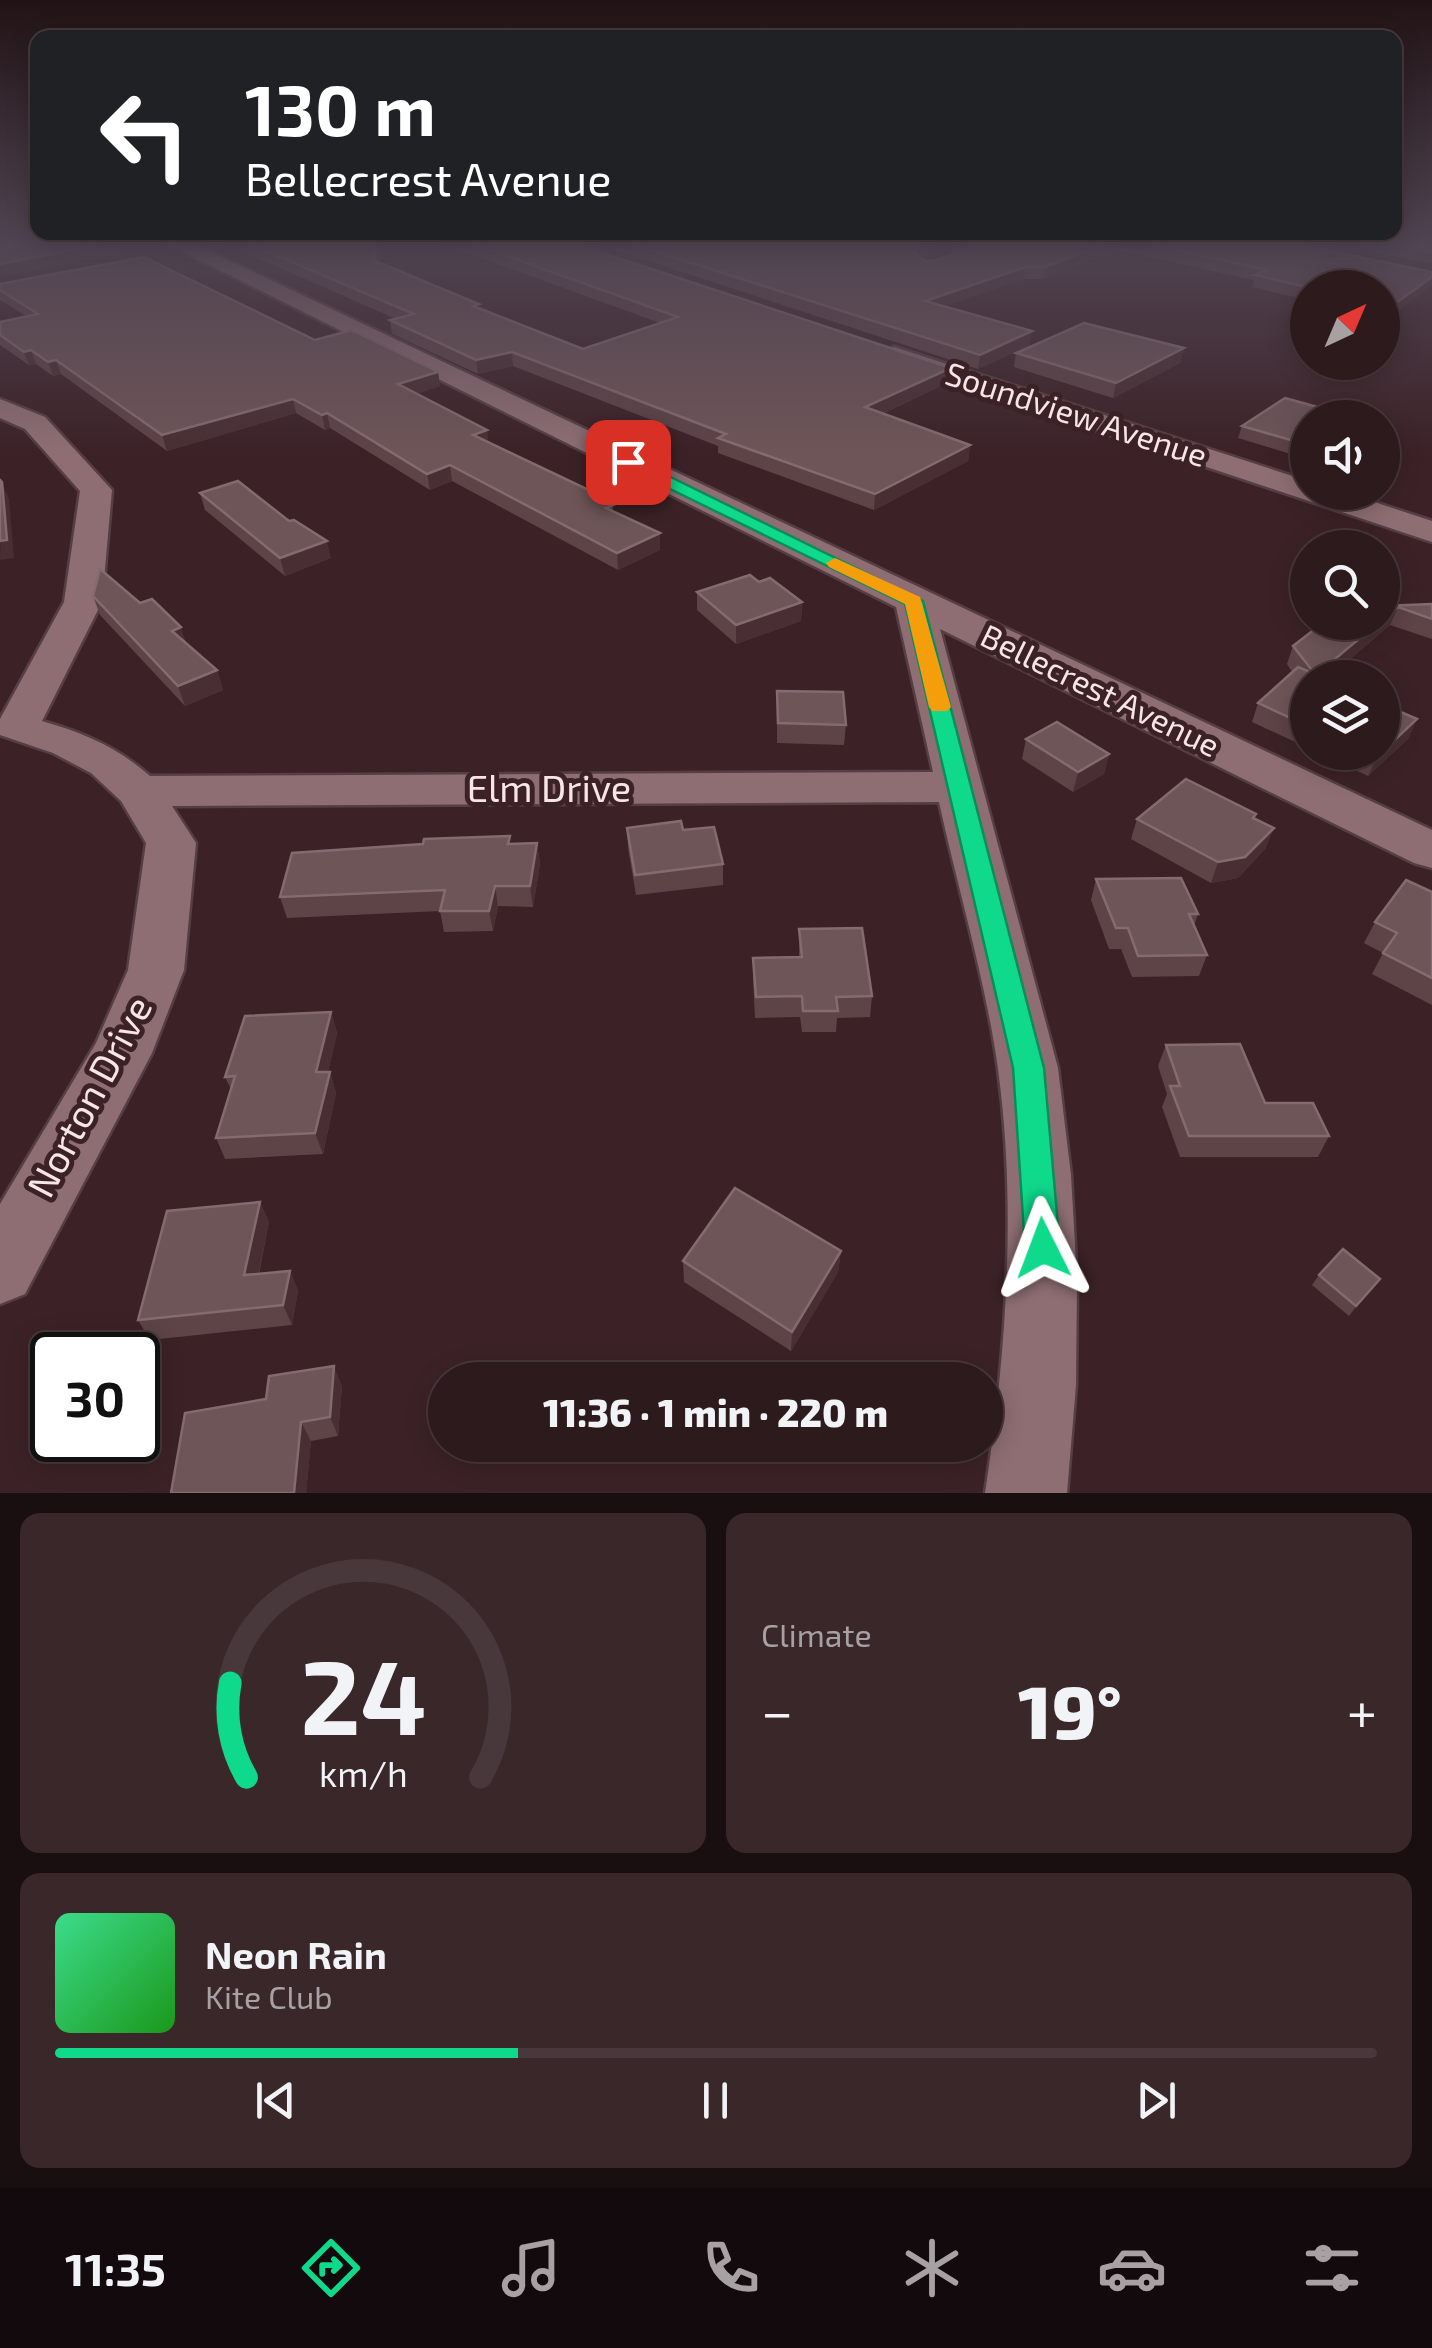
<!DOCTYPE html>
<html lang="en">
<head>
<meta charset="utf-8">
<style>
	body { margin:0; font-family:"Exo 2",sans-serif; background:#39272a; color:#f1f3f6; height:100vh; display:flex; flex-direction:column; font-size:38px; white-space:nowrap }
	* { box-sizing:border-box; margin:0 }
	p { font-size:32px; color:#a7a1a4 }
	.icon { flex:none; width:55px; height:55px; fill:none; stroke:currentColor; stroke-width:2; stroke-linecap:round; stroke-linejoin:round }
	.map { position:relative; height:1493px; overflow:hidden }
	.sheet { display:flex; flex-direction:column; gap:20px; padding:20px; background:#190e10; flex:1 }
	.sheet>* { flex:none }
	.top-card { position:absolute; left:30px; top:30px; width:1372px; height:210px; border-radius:20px; box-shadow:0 5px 25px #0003,0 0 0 2px #48383b; background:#202124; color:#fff; overflow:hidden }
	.needle { width:65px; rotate:44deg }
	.fabs { position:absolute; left:1290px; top:270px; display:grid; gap:20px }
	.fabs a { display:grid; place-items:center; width:110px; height:110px; border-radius:50%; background:#2d1a1d; box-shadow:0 5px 25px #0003,0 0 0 2px #48383b; font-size:50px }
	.speed { position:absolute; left:30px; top:1332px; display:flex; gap:20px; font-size:50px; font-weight:700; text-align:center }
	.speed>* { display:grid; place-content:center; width:130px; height:130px; border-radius:50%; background:#2d1a1d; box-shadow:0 5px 25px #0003,0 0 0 2px #48383b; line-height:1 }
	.speed .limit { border:5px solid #111; border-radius:15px; background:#fff; color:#111 }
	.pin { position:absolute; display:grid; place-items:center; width:85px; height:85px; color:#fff; margin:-42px; border-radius:20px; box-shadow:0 5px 15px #0006 }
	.me { position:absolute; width:110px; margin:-55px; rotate:357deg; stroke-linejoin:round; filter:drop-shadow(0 0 8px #0008) }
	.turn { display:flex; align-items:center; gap:35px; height:210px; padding:0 50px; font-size:45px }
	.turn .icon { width:130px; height:130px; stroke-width:2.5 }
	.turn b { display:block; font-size:70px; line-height:85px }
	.big { font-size:75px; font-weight:800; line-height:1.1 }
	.sheet .widget { flex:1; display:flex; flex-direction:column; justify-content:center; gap:15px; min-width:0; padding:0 35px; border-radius:20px; background:#39272a }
	.sheet .dial { align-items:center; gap:0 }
	.dial svg { height:260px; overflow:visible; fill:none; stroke:#48383b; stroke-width:7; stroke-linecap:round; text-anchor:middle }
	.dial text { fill:#f1f3f6; stroke:none }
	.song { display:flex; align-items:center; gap:30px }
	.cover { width:120px; height:120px; border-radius:15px; background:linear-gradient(135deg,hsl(150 70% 55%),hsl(120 70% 35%)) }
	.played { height:10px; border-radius:5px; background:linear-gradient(90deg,#0fd98a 35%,#48383b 35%) }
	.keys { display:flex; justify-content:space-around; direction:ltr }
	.heat { display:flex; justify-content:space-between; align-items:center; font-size:55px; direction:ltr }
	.sheet .tiles { flex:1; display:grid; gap:20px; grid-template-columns:1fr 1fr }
	.widget:last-child { grid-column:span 2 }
	.trip { position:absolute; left:428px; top:1362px; width:575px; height:100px; border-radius:50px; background:#2d1a1d; box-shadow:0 5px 25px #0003,0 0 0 2px #48383b; font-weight:800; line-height:100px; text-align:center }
	.menu { display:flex; height:160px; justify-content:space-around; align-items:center; background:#120a0c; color:#a7a1a4 }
	.menu .icon { width:70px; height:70px }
	.menu .active { color:#0fd98a }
	.menu b { font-size:45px; color:#f1f3f6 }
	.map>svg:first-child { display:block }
</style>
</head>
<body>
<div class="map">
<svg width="1432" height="1493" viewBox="0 0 1432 1493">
	<rect width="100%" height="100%" fill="#3c2227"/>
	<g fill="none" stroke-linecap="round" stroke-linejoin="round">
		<g stroke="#553f44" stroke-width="5">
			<g id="minor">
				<path d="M165 243H192L1432 830V868L1414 863 940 629 1058 1068 1071 1175 1077 1280 1076 1385 1067 1493H985C1006 1355 1017 1209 998 1069 986 982 958 889 939 802L172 806 196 843 184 970 152 1053 25 1294 0 1304V1204L96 1043 128 970 146 843 121 801 91 773 53 753 0 735V719L64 602 80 491 25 429 0 418V399L45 417 112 490 102 602 42 721C84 733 117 747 150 776L933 772 896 607Z"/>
				<polygon points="894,347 1308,481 1308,492 1344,492 1432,521 1432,542 885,360 881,355"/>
			</g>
		</g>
		<use href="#minor" fill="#8e6e73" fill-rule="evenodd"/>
	</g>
	<g fill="#5e4347">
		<polygon points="223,243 386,243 378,262 479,308 583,349 660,323 440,243 573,243 951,368 949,382 882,414 970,445 968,461 874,510 718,453 718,446 513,366 478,374 392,334 390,320 396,319"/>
		<polygon points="594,243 955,243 918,255 926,261 938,260 976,243 1292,243 1432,272 1391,316 1382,309 1382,288 1308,288 1308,300 1252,287 1254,280 1117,250 1043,279 1024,279 944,306 1030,345 978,369"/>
		<polygon points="1330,243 1432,243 1432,264"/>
		<polygon points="0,284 315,340 438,372 440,386 416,394 489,442 613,505 613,511 660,533 660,550 618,570 452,481 430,490 330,428 325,430 296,413 167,451 61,374 53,376 36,364 29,365 0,345 0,322 26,316 0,300"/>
		<polygon points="1184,348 1180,363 1113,398 1014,367 1016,353"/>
		<polygon points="1308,418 1308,456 1304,458 1238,438 1242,426"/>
		<polygon points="200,493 331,558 285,576 205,510"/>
		<polygon points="759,582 802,602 801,621 736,644 697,610 697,592"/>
		<polygon points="93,596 186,644 217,670 223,690 185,706 100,615"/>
		<polygon points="1432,604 1432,639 1390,625 1328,678 1308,678 1308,748 1252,722 1258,703 1292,672 1287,664 1293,646 1382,606"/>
		<polygon points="777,691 846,725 844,745 777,743"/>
		<polygon points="1409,738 1368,776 1318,752 1382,752"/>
		<polygon points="1026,739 1109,754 1104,774 1073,792 1022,759"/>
		<polygon points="1137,819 1266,848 1238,878 1211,883 1131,839"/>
		<polygon points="627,828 683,830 723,864 723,885 636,895 628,848"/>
		<polygon points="537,843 540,864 533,907 498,906 493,931 444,932 440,911 287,918 280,897 511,844"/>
		<polygon points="1096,879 1198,914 1194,926 1207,955 1199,976 1132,977 1121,949 1109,949 1091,900"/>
		<polygon points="1432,892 1432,1005 1372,974 1383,953 1364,943 1375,922"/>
		<polygon points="799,929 872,996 870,1017 837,1018 836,1032 802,1032 800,1017 755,1018 753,979 753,958 799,957"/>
		<polygon points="331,1012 337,1033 328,1072 330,1072 336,1093 323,1154 225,1159 216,1138 231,1089 225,1077"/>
		<polygon points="1166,1045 1265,1103 1329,1136 1318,1157 1180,1157 1162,1107 1167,1094 1158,1066"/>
		<polygon points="260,1202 269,1222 259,1274 290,1271 298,1291 292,1325 150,1340 138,1320"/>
		<polygon points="841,1251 838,1272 791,1351 684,1282 683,1261"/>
		<polygon points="1319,1275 1380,1279 1349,1316 1312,1285"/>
		<polygon points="342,1386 338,1436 311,1441 306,1493 171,1493"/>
	</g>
	<g fill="#492f33">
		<polygon points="106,243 115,243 118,254 0,277 0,264"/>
		<polygon points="379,243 386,243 375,272 373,260"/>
		<polygon points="955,243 918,255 914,253 919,244"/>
		<polygon points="1106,243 1118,243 1117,250 1043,279 1045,267"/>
		<polygon points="1026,267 1024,279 923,314 925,301"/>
		<polygon points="1432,277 1432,286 1391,316 1396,303"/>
		<polygon points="1032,331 1030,345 978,369 980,355"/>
		<polygon points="1184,348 1180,363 1113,398 1116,383"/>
		<polygon points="31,350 36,364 29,365 24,352"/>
		<polygon points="512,352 513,366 478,374 476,360"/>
		<polygon points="56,360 61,374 53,376 48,362"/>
		<polygon points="951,368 949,382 864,422 865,407"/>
		<polygon points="438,372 440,386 400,399 398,384"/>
		<polygon points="293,399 296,413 167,451 162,435"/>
		<polygon points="327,413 330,428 325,430 322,415"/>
		<polygon points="487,430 489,445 473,435"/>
		<polygon points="970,445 968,461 874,510 875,494"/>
		<polygon points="450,465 452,481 430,490 427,474"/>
		<polygon points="2,482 9,499 14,558 0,560"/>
		<polygon points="660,533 660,550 618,570 617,553"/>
		<polygon points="327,541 331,558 285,576 280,558"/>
		<polygon points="802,602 801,621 736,644 736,625"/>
		<polygon points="1398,607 1390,625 1328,678 1315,678 1316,675 1379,622 1382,622 1382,620"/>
		<polygon points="181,627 187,646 172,631"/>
		<polygon points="217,670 223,690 185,706 178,686"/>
		<polygon points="1417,719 1409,738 1368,776 1377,757"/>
		<polygon points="1109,754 1104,774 1073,792 1078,772"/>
		<polygon points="1274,828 1266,848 1238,878 1211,883 1218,862"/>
		<polygon points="537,843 540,864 533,907 530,886"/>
		<polygon points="495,886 498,906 493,931 489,911"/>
		<polygon points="331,1012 337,1033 323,1093 316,1072"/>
		<polygon points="330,1072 336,1093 323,1154 315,1133"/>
		<polygon points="260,1202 269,1222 254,1295 244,1275"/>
		<polygon points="841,1251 838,1272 791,1351 792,1332"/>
		<polygon points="290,1271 298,1291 292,1325 283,1305"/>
		<polygon points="1380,1279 1372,1289 1349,1316 1356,1306"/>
		<polygon points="334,1366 342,1386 338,1436 330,1417"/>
		<polygon points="301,1422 311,1441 306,1493 294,1493"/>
	</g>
	<g fill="#6e5558" stroke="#846b6f" stroke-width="2.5">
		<polygon points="0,243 109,243 0,264"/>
		<polygon points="247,243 379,243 373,260 479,304 473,306 583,349 678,317 470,243 573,243 951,368 865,407 970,445 875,494 718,438 726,434 512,352 476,360 390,320 414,314"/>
		<polygon points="629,243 920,243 914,253 926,261 938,260 976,243 1106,243 1045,267 1026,267 925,301 1032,331 980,355"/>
		<polygon points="1144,243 1292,243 1432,272 1432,277 1396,303 1389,297 1382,295 1382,288 1347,288 1326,283 1317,288 1310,288 1255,275 1267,270"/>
		<polygon points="1391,243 1432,243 1432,252"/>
		<polygon points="144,257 315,340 352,330 438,372 398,384 487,430 473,435 610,500 606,502 613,505 606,508 660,533 617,553 450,465 427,474 327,413 322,415 293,399 162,435 56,360 48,362 31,350 24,352 0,335 0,322 38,314 0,290 0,284"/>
		<polygon points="1084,323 1184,348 1116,383 1016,353"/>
		<polygon points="1285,398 1350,416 1308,418 1308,445 1242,426"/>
		<polygon points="0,480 2,482 7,540 0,541"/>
		<polygon points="238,481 289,521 294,520 327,541 280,558 200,493"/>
		<polygon points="100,569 140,603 152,599 181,627 172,631 217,670 178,686 93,596"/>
		<polygon points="750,575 759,582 770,578 802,602 736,625 697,592"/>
		<polygon points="1432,604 1432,619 1398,607 1382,620 1382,606"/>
		<polygon points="1324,622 1379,622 1316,675 1322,678 1308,678 1308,726 1258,703 1298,667 1315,674 1293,646"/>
		<polygon points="777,691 843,692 846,725 778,723"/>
		<polygon points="1382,704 1417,719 1382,752"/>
		<polygon points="1057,722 1109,754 1078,772 1026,739"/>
		<polygon points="1367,752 1382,752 1377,757"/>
		<polygon points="1186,779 1256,814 1253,818 1274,828 1245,857 1218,862 1137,819"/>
		<polygon points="681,821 683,830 714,827 723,864 635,875 627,828"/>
		<polygon points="510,836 508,844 537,843 530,886 495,886 489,911 440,911 445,890 280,897 292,853 423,844 424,839"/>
		<polygon points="1181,878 1198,914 1189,914 1207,955 1138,956 1128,928 1116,928 1096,879"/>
		<polygon points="1406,880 1432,892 1432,978 1383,953 1397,933 1375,922"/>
		<polygon points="862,928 872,996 836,997 838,1011 803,1011 802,996 756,997 753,958 802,957 799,929"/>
		<polygon points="331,1012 316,1072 330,1072 315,1133 216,1138 235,1076 225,1077 245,1016"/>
		<polygon points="1240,1044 1265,1103 1313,1103 1329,1136 1189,1136 1170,1086 1180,1086 1166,1045"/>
		<polygon points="735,1188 841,1251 792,1332 683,1261"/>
		<polygon points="260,1202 244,1275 290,1271 283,1305 138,1320 167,1211"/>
		<polygon points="1343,1249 1380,1279 1356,1306 1319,1275"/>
		<polygon points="334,1366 330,1417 301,1422 294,1493 171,1493 185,1413 266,1399 269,1376"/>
	</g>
	<linearGradient id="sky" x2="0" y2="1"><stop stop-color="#211315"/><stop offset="0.54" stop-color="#504452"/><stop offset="1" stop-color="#504452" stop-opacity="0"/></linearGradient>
	<rect width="1432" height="452" fill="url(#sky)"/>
	<polygon fill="#0fd98a" stroke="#0a8d5a" stroke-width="2.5" points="623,459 634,459 923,601 1044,1068 1060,1248 1055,1260 1043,1265 1030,1260 1025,1248 1013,1068 905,604 623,466"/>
	<polygon fill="#f59e0b" points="835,558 920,597 951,707 947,711 932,711 929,707 905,604 829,567 826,563"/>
	<g text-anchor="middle" stroke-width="10" stroke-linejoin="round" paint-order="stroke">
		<g font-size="32" fill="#f7e5e7" stroke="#3c2227">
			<text transform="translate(1076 415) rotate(18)" y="11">Soundview Avenue</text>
			<text transform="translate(1100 691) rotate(26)" y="11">Bellecrest Avenue</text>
		</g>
		<g font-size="38" fill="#f7e5e7" stroke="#3c2227">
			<text x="549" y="802">Elm Drive</text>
			<text transform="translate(90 1097) rotate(-62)" y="13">Norton Drive</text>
		</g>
	</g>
</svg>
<div class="fabs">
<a><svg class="needle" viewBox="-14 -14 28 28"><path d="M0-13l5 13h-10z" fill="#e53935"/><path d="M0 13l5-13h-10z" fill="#a7a1a4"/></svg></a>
<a><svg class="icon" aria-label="sound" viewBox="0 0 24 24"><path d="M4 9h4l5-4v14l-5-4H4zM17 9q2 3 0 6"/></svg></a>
<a><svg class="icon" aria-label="search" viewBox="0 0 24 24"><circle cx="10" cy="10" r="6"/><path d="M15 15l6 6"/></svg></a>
<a><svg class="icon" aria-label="layers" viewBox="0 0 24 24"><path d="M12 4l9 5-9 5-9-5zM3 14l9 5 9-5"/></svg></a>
</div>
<div class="speed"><div class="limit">30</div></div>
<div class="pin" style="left:628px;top:462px;background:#d93025"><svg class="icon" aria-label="arrive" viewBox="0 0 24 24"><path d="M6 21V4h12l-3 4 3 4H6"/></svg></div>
<svg class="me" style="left:1043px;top:1248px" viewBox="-20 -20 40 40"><path d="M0-17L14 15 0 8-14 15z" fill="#0fd98a" stroke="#fff" stroke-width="4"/></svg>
<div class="trip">11:36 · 1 min · 220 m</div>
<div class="top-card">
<div class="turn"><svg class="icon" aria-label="left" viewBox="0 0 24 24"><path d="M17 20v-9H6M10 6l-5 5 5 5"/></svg><div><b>130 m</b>Bellecrest Avenue</div></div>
</div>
</div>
<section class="sheet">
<div class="tiles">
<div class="widget dial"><svg viewBox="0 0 100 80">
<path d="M14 69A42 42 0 1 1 86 69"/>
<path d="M14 69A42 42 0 0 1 9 40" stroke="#0fd98a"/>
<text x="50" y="56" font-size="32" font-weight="700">24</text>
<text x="50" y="72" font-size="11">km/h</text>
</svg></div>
<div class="widget"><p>Climate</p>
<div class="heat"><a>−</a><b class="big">19°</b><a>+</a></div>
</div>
<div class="widget">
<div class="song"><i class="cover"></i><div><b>Neon Rain</b><p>Kite Club</p></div></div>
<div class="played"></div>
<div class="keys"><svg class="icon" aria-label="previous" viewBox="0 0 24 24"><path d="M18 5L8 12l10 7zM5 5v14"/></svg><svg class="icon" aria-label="pause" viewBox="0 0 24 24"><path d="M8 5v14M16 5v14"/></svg><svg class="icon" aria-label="next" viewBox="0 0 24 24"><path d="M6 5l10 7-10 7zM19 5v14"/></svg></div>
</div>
</div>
</section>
<nav class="menu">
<b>11:35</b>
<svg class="icon active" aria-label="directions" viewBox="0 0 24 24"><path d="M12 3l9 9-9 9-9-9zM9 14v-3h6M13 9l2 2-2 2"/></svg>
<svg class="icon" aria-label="music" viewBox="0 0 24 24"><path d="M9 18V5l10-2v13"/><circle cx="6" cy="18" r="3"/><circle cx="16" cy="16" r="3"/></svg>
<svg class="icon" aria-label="phone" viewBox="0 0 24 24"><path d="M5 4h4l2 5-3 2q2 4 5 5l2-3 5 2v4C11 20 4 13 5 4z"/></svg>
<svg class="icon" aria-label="climate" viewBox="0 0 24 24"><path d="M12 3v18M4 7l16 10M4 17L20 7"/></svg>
<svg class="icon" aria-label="car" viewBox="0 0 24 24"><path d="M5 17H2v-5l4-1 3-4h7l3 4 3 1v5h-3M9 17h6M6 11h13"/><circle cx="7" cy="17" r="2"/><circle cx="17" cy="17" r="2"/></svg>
<svg class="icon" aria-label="filters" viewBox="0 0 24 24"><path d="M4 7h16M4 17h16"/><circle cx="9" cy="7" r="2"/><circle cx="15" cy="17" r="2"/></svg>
</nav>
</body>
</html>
